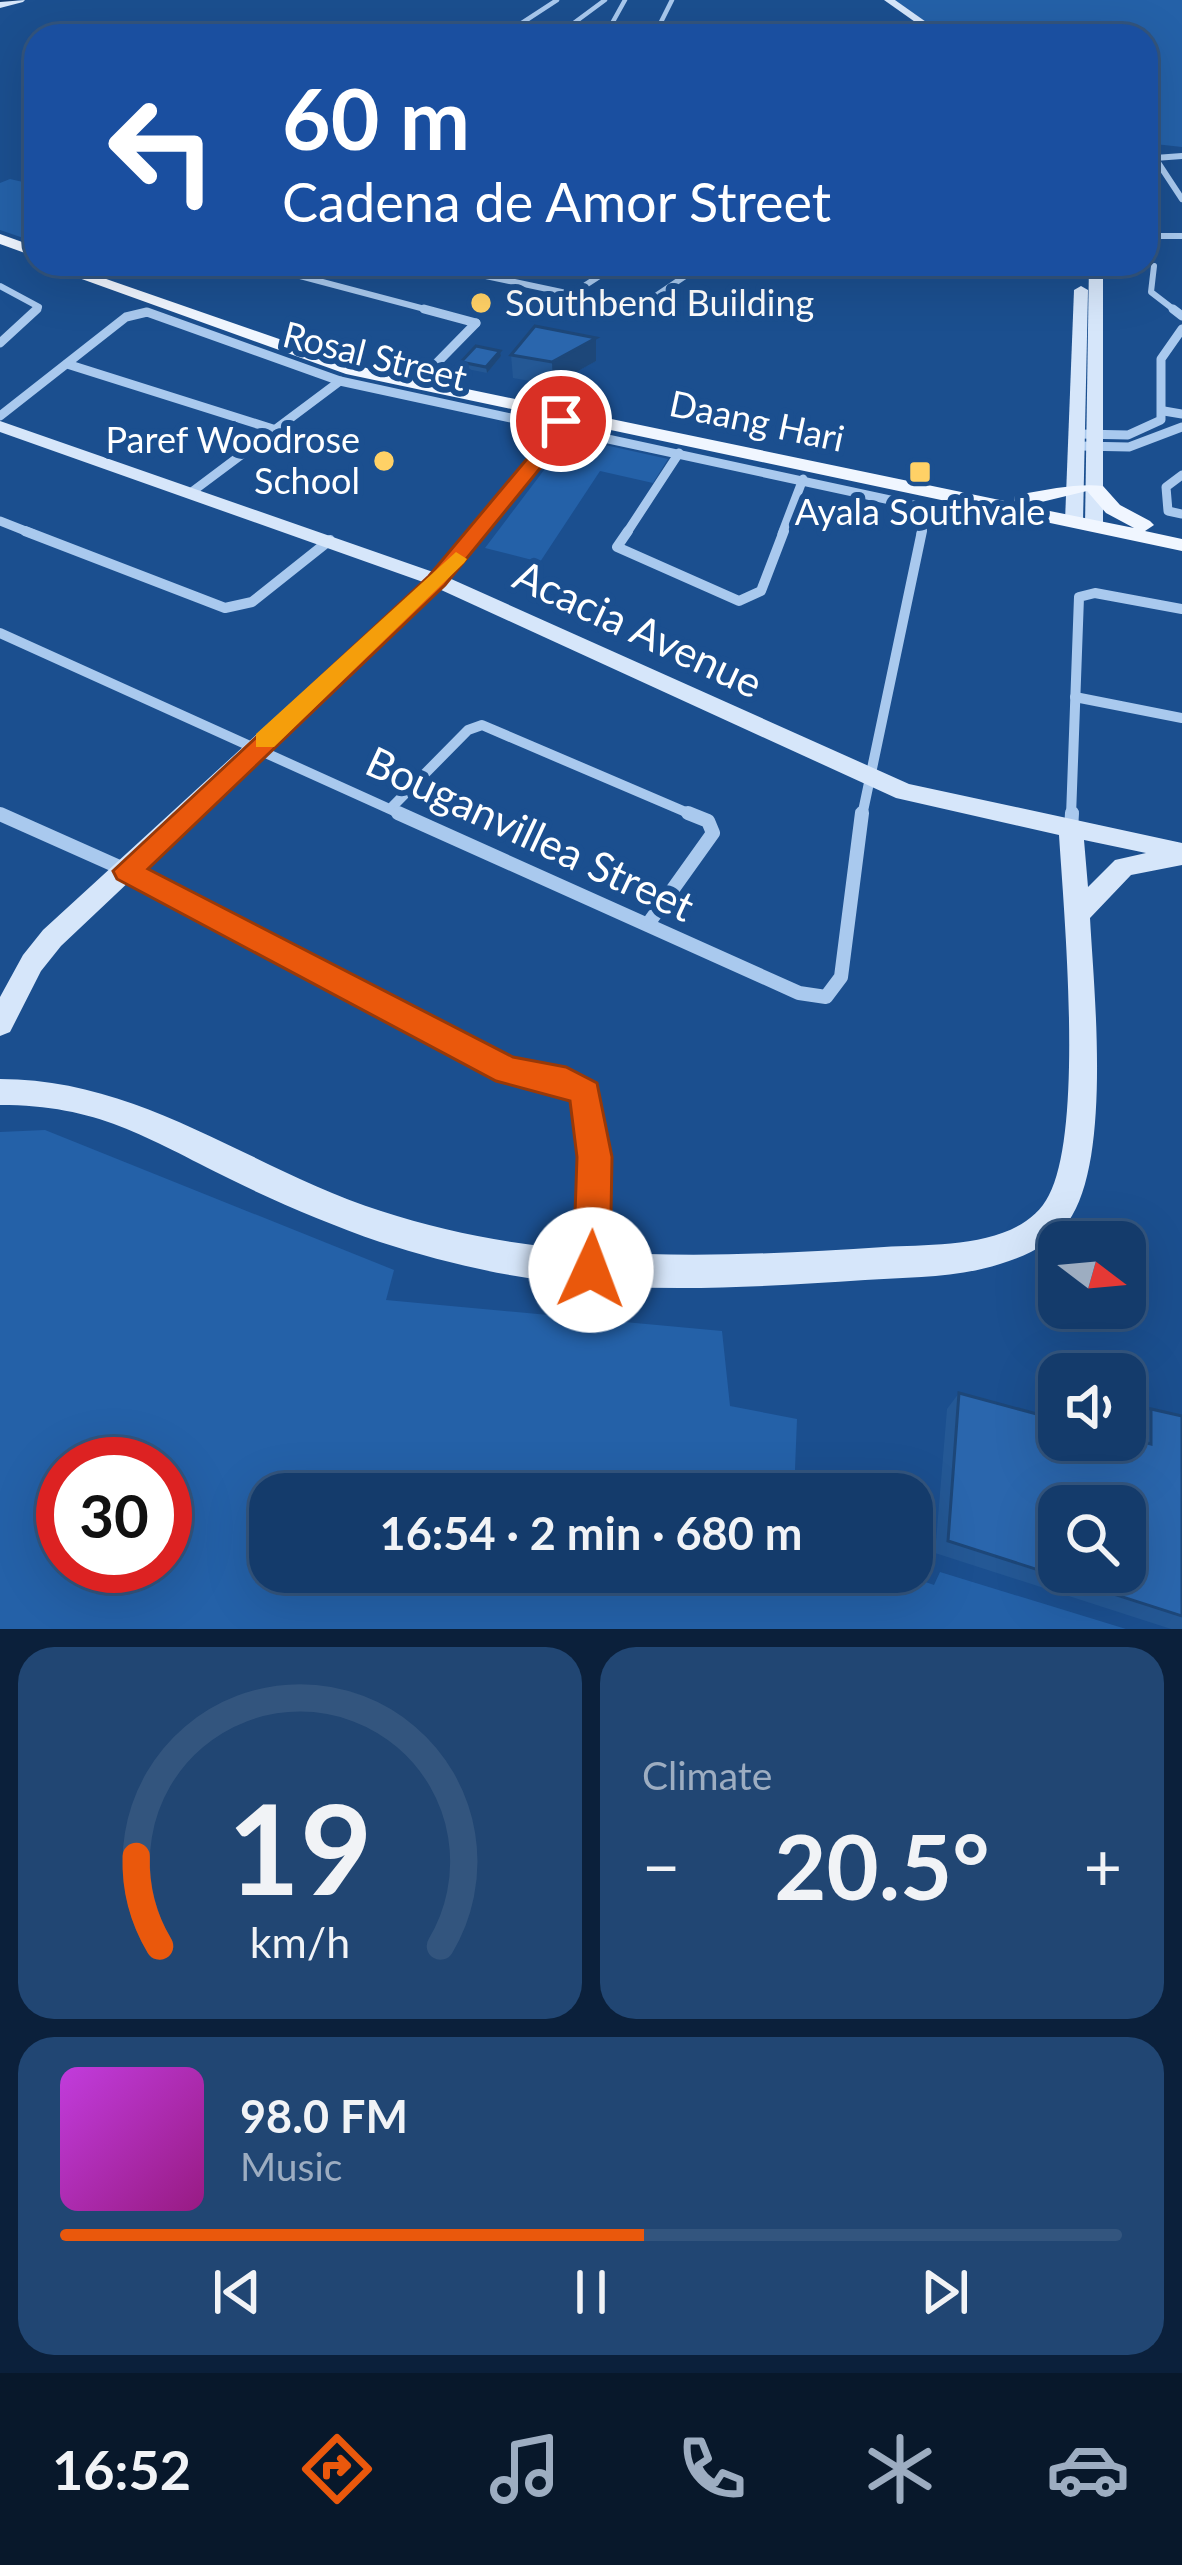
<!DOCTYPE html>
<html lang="en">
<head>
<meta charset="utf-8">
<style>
	body { margin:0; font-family:Lato,sans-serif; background:#214673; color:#f1f3f6; height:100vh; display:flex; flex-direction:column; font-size:45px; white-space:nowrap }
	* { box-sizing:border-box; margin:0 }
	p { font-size:39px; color:#9dadc1 }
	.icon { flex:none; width:66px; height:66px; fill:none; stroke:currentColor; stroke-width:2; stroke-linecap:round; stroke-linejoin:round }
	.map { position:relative; height:1629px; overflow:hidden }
	.details { display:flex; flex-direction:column; gap:18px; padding:18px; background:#0b203b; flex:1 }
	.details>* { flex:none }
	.banner { position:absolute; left:24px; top:24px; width:1134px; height:252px; border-radius:36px; box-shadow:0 12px 48px #0002,0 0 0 3px #33557e; background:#1a4fa0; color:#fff; overflow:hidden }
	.needle { width:78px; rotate:106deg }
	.controls { position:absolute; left:1038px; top:1221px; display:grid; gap:24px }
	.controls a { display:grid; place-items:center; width:108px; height:108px; border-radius:24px; background:#143b6b; box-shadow:0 12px 48px #0002,0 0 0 3px #33557e; font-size:60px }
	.speed { position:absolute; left:36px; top:1437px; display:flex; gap:24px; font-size:60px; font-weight:700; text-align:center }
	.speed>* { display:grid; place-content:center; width:156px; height:156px; border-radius:50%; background:#143b6b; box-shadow:0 12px 48px #0002,0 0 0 3px #33557e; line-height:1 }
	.speed .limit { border:18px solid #d22; background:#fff; color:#111 }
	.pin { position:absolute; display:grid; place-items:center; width:102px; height:102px; color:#fff; margin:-51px; border:6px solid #fff; border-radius:50%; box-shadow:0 3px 12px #0007 }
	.me { position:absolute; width:132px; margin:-66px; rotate:2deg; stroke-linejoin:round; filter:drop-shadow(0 0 9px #0008) }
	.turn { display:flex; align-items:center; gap:42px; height:252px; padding:0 60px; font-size:54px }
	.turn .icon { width:156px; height:156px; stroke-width:2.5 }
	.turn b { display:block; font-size:84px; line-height:102px }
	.big { font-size:90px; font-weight:700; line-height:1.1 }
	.details .tile { flex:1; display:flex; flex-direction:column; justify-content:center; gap:18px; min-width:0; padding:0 42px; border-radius:36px; background:#214673 }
	.details .dial { align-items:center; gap:0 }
	.dial svg { height:312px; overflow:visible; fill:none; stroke:#33557e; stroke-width:7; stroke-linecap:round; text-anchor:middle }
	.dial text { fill:#f1f3f6; stroke:none }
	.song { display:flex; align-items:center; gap:36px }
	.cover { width:144px; height:144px; border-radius:18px; background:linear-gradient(135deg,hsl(290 70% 55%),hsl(310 70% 35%)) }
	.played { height:12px; border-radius:6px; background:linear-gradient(90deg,#ea580c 55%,#33557e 55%) }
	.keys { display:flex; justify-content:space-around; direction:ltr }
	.heat { display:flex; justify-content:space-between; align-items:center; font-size:66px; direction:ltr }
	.details .tiles { flex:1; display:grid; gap:18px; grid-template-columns:1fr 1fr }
	.tile:last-child { grid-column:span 2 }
	.trip { position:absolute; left:249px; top:1473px; width:684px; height:120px; border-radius:36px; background:#143b6b; box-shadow:0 12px 48px #0002,0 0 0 3px #33557e; font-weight:700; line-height:120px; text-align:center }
	.menu { display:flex; height:192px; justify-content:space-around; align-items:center; background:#08182b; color:#9dadc1 }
	.menu .icon { width:84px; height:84px }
	.menu .selected { color:#ea580c }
	.menu b { font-size:54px; color:#f1f3f6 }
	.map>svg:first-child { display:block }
</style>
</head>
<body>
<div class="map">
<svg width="1182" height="1629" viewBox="0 0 1182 1629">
	<rect width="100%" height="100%" fill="#1b4f8f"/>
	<g fill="#2461a8" fill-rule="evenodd">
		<polygon points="895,0 1182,0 1182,147 1146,143 1146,36 945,36"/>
		<polygon points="10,179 36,185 35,242 0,230 0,183"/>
		<polygon points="569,437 668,459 653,483 600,471 540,562 485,548"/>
		<path d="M45 1130 394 1270 386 1300 722 1331 730 1406 797 1419 794 1494H270V1572H897L934 1585 940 1572 1126 1629H0V1132ZM165 1464V1566H63V1464Z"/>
	</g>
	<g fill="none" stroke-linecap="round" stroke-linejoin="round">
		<polygon fill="#123a6d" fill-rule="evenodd" points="0,0 18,0 0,6"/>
		<g stroke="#a9c9ee" stroke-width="4.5">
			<polyline points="508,32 557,0"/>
			<polyline points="506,34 603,36"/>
			<polyline points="559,34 605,0"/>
			<polyline points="605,36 625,0"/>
			<polyline points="654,36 672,0"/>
		</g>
		<g stroke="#a9c9ee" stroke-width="6">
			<polyline points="1182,156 1155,158 1182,199"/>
			<polyline points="25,181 36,185"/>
			<polyline points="1146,236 1182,236"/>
			<polyline points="254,264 436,312"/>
			<polyline points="285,264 316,278"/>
			<polyline points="429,264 571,294"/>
			<polyline points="1154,266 1151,292 1177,312"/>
			<polyline points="78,275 103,264"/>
			<polyline points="0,286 39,307 33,312"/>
			<polyline points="617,312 565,305 564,299 618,264"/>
			<polyline points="632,312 703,264"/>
		</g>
		<g stroke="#a9c9ee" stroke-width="9">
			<polyline points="424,309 476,323"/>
			<polyline points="595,309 629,314 636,309"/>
			<polyline points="1173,309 1182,316"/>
			<polyline points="0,343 37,309"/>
			<polyline points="67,364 273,429"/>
			<polyline points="424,376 476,323"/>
			<polyline points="1164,411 1182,414"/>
			<polyline points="0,416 126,317 147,312 340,381 927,508 921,534"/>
			<polyline points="1080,434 1128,435 1161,420 1161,359 1182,329"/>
			<polyline points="1080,446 1129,447 1182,427"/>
			<polyline points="1182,475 1166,487 1168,511 1182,514"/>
			<polyline points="193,491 340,381"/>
			<polyline points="0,521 33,534"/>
			<polyline points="626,534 679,453"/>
			<polyline points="782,534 803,479"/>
		</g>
		<g stroke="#a9c9ee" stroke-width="10">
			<polyline points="25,531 225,608 252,602 330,540"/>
			<polyline points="628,531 617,547 739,601 761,591 784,531"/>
			<polyline points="0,633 405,816"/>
			<polyline points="1075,697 1182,718"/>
			<polyline points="393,806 468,730 482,725 695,816"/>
			<polyline points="862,816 922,531"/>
			<polyline points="1071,816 1079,597 1095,593 1182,609"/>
		</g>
		<g stroke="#a9c9ee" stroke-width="14">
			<polyline points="398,813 799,993 826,997 841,977 862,813"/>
			<polyline points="0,814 128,871 508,1070 566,1082 591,1102 591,1174"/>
			<polyline points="1071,830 1072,813"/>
			<polyline points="648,924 713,833 708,821 688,813"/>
		</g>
		<polyline stroke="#a9c9ee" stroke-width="16" points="591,1171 592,1263"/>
		<g fill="#d6e6fa" fill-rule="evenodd">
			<polygon points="25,0 23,2 0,8 0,2"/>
			<polygon points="884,0 895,0 946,36 935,36"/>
			<polygon points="1089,264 1103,264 1103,526 1094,532 1085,526"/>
			<polygon points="1081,286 1088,290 1083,521 1074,527 1065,521 1074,290"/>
			<path d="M579 405 593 409 569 432 449 578 909 784 1182 843V865L1131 875 1090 918C1094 992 1112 1161 1068 1222 1052 1244 1026 1256 1000 1264 957 1278 910 1277 865 1280 763 1287 660 1293 557 1282 497 1275 438 1261 380 1242 329 1224 278 1203 230 1179 145 1137 98 1105 0 1105V1079C142 1079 249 1168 381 1211 545 1265 714 1258 884 1247 935 1244 1022 1249 1049 1195 1084 1128 1064 915 1059 835L896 798 439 589 61 946 41 971 10 1032 0 1036V997L23 955 43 930 423 582 0 432V421L433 572 557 424ZM1084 840 1146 853 1115 860 1088 887Z"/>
		</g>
		<g fill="#f0f6ff" fill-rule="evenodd">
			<polygon points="0,234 36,247 36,257 0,244"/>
			<path d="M40 264H63L357 366 1014 503 1015 496 1022 494C1050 489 1080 483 1103 486L1120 505 1150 521 1154 525 1145 531 1182 539V551L346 374ZM1087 491 1106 513 1134 528 1025 506Z"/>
		</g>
	</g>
	<g fill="#245895">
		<polygon points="500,351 501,356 487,373 462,368 461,362"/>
		<polygon points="511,355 596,361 553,385 513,378"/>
		<polygon points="959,1393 1133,1439 1133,1424 1151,1409 1182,1416 1182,1629 1171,1629 935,1553 947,1409"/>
	</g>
	<g fill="#1d4779">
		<polygon points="596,338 596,361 553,385 552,362"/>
		<polygon points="500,351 501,356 487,373 486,367"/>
	</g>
	<g fill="#2a66ad" stroke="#1d4779" stroke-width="3" fill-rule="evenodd">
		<polygon points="535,326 596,338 552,362 511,355"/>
		<polygon points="476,346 500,351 486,367 461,362"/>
		<path d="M959 1393 1059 1420V1440H1125V1437L1151 1444V1409L1182 1416V1616L948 1541ZM1059 1506H1125V1572H1059Z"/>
	</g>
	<polygon fill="#ea580c" stroke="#983908" stroke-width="3" points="554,417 568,417 572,429 445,585 148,869 513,1057 566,1067 597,1083 612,1157 610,1270 604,1283 591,1289 578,1283 573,1270 577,1157 570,1101 496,1081 117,879 113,871 429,576 552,429"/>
	<polygon fill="#f59e0b" points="456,552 467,559 464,563 274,747 256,747 256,734"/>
	<g fill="#ffd166" stroke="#1b4f8f" stroke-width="4.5">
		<circle cx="481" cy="303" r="12"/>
		<circle cx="384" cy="461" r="12"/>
		<rect x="908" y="460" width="24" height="24" rx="6"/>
	</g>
	<g text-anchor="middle" stroke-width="12" stroke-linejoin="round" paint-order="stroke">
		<g font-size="36" fill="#fff" stroke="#1b4f8f" text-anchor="start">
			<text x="505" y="316">Southbend Building</text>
			<text x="360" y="453" text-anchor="end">Paref Woodrose<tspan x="360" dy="41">School</tspan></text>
			<text x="920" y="525" text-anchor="middle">Ayala Southvale</text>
		</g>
		<g font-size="36" fill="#fff" stroke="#1b4f8f">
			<text transform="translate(375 356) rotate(14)" y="13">Rosal Street</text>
			<text transform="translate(757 421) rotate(12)" y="13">Daang Hari</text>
		</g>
		<g font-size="42" fill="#fff" stroke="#1b4f8f">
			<text transform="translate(638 629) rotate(25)" y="15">Acacia Avenue</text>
			<text transform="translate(530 834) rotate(25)" y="15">Bouganvillea Street</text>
		</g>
	</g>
</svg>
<div class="controls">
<a><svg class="needle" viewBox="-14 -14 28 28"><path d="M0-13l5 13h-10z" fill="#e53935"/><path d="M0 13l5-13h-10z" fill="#9dadc1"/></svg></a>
<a><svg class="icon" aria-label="sound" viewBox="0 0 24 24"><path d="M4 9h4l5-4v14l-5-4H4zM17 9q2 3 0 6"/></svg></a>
<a><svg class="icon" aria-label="search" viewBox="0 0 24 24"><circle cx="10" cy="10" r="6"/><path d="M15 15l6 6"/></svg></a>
</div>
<div class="speed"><div class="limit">30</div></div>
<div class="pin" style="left:561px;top:421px;background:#d93025"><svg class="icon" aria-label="arrive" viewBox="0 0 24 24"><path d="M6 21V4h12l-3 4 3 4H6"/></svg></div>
<svg class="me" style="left:591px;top:1270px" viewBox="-20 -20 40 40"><circle r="19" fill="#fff"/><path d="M0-13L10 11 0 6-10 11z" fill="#ea580c"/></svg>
<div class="trip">16:54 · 2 min · 680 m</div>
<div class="banner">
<div class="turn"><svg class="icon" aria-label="left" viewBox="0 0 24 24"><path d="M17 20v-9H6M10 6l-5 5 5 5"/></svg><div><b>60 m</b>Cadena de Amor Street</div></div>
</div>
</div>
<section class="details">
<div class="tiles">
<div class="tile dial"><svg viewBox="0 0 100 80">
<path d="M14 69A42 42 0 1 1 86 69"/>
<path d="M14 69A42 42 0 0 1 8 46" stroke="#ea580c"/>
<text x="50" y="56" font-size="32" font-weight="700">19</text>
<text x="50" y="72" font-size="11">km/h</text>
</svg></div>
<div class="tile"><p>Climate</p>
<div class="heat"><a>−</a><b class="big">20.5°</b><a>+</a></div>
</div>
<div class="tile">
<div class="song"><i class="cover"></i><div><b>98.0 FM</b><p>Music</p></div></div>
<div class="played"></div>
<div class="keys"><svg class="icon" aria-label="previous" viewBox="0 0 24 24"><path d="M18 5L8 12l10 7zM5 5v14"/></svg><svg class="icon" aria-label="pause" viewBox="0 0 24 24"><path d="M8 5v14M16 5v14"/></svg><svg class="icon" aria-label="next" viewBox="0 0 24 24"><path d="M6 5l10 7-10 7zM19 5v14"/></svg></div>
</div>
</div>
</section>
<nav class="menu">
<b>16:52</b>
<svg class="icon selected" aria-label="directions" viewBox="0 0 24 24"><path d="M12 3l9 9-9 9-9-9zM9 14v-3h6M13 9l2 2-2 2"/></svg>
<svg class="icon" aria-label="music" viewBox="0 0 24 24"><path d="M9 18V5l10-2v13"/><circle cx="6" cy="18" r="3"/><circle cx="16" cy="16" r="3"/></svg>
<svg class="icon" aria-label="phone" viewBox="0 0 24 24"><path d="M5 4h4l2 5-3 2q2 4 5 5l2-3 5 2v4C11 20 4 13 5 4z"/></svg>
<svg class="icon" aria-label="climate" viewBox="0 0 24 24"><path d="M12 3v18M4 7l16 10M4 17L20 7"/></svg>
<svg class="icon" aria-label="car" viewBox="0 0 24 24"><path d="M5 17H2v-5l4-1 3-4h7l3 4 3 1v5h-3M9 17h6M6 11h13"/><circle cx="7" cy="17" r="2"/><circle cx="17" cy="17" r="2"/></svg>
</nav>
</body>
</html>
